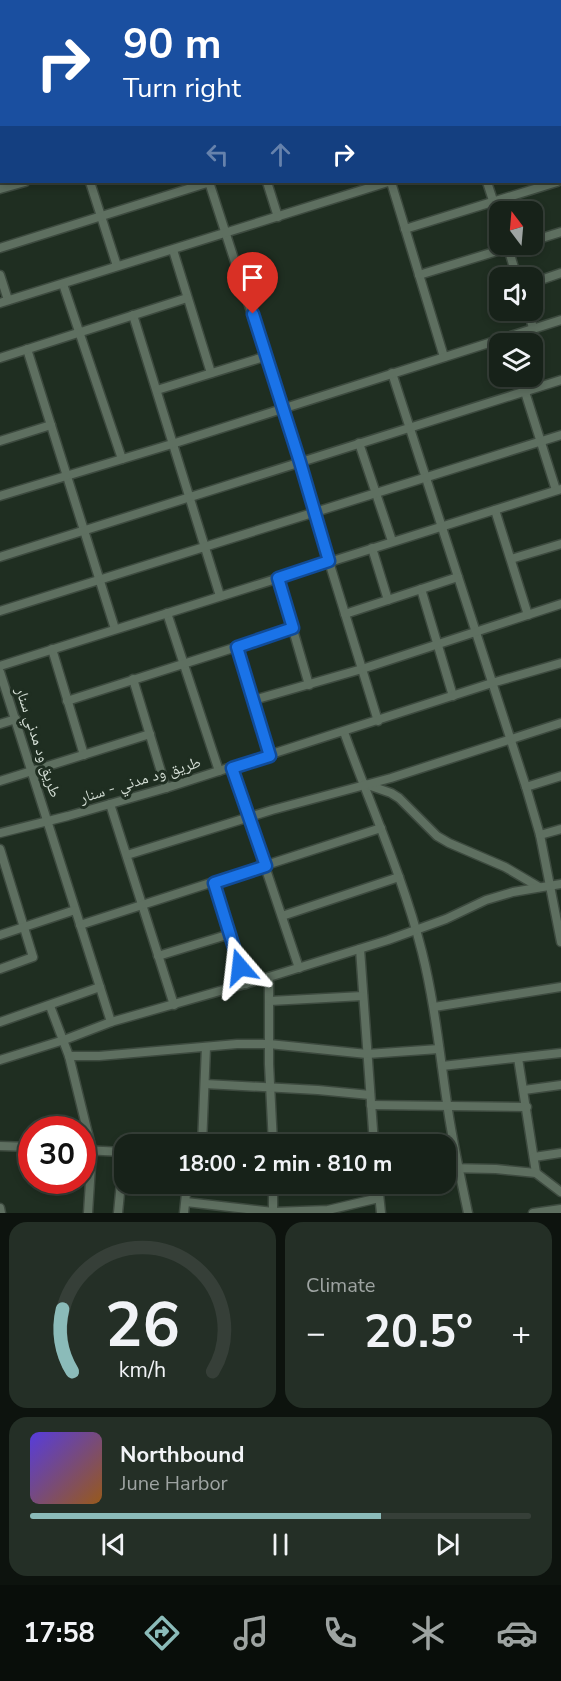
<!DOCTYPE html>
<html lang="en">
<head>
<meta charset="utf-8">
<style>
	body { margin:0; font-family:"Nunito Sans","Noto Naskh Arabic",sans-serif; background:#242f26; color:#f1f3f6; height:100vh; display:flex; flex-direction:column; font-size:22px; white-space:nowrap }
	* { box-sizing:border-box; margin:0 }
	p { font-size:20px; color:#9ea4a2 }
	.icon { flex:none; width:33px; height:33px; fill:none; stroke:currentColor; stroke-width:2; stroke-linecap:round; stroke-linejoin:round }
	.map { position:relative; height:1213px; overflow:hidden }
	.side { display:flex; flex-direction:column; gap:9px; padding:9px; background:#0d130e; flex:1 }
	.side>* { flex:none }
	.hud { position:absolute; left:0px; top:0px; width:561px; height:183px; box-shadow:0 3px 9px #0003,0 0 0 2px #363f38; background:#1a4fa0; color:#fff; overflow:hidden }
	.needle { width:39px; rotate:344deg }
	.fabs { position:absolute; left:489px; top:201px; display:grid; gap:12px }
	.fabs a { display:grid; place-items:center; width:54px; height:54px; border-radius:12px; background:#172219; box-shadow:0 3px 9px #0003,0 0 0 2px #363f38; font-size:30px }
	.speed { position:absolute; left:18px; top:1116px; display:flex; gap:12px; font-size:30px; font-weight:700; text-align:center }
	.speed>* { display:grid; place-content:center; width:78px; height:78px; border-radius:50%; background:#172219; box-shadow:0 3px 9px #0003,0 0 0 2px #363f38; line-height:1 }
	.speed .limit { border:9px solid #d22; background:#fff; color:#111 }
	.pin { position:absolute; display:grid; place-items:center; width:51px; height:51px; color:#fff; margin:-62px -26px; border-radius:50% 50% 50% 0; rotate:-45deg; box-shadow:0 0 6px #0007 }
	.pin .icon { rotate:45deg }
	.me { position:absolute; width:66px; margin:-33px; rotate:343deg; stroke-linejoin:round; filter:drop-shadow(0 0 4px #0008) }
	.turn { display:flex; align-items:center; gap:21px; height:126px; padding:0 24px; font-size:27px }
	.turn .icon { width:78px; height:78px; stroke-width:2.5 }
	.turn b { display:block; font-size:42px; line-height:51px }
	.lanes { display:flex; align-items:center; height:57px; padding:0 24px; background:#0003; justify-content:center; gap:30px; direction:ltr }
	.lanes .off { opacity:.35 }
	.big { font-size:45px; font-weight:700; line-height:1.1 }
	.side .widget { flex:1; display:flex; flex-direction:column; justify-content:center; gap:9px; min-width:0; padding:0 21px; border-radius:18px; background:#242f26 }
	.side .dial { align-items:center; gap:0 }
	.dial svg { height:156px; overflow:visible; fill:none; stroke:#363f38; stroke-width:7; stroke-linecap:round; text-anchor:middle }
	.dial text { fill:#f1f3f6; stroke:none }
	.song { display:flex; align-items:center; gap:18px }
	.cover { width:72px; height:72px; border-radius:9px; background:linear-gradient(135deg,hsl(250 70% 55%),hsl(30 70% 35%)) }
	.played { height:6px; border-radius:3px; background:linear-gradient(90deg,#8bbbb9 70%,#363f38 70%) }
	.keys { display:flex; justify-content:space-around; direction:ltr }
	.heat { display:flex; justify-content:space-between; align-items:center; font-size:33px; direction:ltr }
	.side .tiles { flex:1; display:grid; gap:9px; grid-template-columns:1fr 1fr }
	.widget:last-child { grid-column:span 2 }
	.trip { position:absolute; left:114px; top:1134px; width:342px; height:60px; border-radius:18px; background:#172219; box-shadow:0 3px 9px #0003,0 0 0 2px #363f38; font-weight:700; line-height:60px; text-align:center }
	.tabs { display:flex; height:96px; justify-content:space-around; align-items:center; background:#090e0a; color:#9ea4a2 }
	.tabs .icon { width:42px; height:42px }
	.tabs .current { color:#8bbbb9 }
	.tabs b { font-size:27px; color:#f1f3f6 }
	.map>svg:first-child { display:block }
</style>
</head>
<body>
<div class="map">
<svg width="561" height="1213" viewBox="0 0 561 1213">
	<rect width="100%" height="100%" fill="#1f2e21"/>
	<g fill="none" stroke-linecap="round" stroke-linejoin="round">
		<g stroke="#3d4a3f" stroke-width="11">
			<g id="minor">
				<polyline points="47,0 48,2"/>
				<polyline points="169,0 170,2"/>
				<polyline points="282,0 282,2"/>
				<polyline points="333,0 334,2"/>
				<polyline points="430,0 430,2"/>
				<polyline points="8,2 13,0"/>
				<polyline points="188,2 193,0"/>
				<polyline points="560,2 561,2"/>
				<polyline points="0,4 2,4"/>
				<polyline points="560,11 561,10"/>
				<polyline points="0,61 2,61"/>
				<polyline points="560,73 561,72"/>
				<polyline points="0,119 2,119"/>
				<polyline points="560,126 561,126"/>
				<polyline points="0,181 2,181"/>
				<polyline points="90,182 117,266"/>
				<polyline points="209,182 300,462 314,513 378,721"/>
				<polyline points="267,182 278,217"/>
				<polyline points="391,182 444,357"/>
				<polyline points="487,182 500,222"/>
				<polyline points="0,189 25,182"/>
				<polyline points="405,229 557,182"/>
				<polyline points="532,241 561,232"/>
				<polyline points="507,244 517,278"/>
				<polyline points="0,248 210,182"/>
				<polyline points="173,250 211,373"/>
				<polyline points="0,275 8,300"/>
				<polyline points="419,275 520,244"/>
				<polyline points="532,283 561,273"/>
				<polyline points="63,284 122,459"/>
				<polyline points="0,303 388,182"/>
				<polyline points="528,310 533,328"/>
				<polyline points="133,315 220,596"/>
				<polyline points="27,349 115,629"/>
				<polyline points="0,358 187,298"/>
				<polyline points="392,373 526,787 540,835 561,942"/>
				<polyline points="520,376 556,490"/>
				<polyline points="157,390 267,356"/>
				<polyline points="0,441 51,425"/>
				<polyline points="359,443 392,541"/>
				<polyline points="0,496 172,444 561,320"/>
				<polyline points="495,510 528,615"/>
				<polyline points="372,548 388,600"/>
				<polyline points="0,557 561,380"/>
				<polyline points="511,559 561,544"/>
				<polyline points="278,578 309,685"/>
				<polyline points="421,589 453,696"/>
				<polyline points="0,611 561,435"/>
				<polyline points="167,613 219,771"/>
				<polyline points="345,614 458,577"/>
				<polyline points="237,647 270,756"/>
				<polyline points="52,649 84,755"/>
				<polyline points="0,666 561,489"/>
				<polyline points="0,672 111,1022"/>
				<polyline points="133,679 166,788"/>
				<polyline points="254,700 362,669 561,604"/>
				<polyline points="67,701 293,629"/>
				<polyline points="0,724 16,719"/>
				<path d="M344 732C370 805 403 876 422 952 435 1004 440 1057 448 1110 453 1144 461 1179 468 1213"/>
				<polyline points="232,768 299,968"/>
				<polyline points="0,781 150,734"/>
				<polyline points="365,784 391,793 399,798 437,836 449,843 505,867 539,887"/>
				<polyline points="526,787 561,776"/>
				<polyline points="110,804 174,1005"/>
				<polyline points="0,833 68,816 166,788 492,683 561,663"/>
				<polyline points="540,835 561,829"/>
				<polyline points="0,849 33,957 0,969"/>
				<polyline points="127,855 272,810 391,778 561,723"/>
				<polyline points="214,883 246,984"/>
				<polyline points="282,916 399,877"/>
				<polyline points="80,925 381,828"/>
				<polyline points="0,935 75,910"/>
				<polyline points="360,949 374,1144"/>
				<polyline points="158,956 230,934"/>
				<polyline points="269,977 269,1064 273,1144"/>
				<polyline points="270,1001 363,996"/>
				<polyline points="50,1006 69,1056 92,1150 88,1213"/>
				<polyline points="434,1007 561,987"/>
				<polyline points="0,1022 100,987"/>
				<polyline points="69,1056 99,1056 237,1044 269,1044 367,1054 439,1049"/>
				<polyline points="518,1058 536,1173"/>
				<polyline points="0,1060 64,1040 111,1022 269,977 388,940 446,919 486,900 513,892 561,884"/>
				<polyline points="442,1066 561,1053"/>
				<polyline points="205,1084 318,1090 370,1095"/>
				<polyline points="524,1090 561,1085"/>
				<polyline points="371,1105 527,1107"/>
				<polyline points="202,1144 206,1047"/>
				<polyline points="0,1146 32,1147"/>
				<polyline points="82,1150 124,1152"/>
				<polyline points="534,1157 561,1153"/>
				<polyline points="446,1168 496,1169 536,1173 561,1192"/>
				<polyline points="273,1184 273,1213"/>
				<polyline points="378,1184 381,1213"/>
				<polyline points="186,1202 273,1212 328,1210 379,1198"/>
				<polyline points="0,1208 1,1213"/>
				<polyline points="118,1213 124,1152"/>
				<polyline points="184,1213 187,1184"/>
				<polyline points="533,1213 561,1209"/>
			</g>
		</g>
		<use href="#minor" stroke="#5e6f60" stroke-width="8"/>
	</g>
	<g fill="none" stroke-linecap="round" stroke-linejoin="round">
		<g stroke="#114b97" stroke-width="15">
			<polyline id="route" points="240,967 214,883 266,866 232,768 270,756 237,647 293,628 278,578 329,561 300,462 253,314"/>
		</g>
		<use href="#route" stroke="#1a73e8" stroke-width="10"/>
	</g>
	<g text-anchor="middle" stroke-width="6" stroke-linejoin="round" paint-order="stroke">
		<g font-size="16" fill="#d3ddd4" stroke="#1f2e21">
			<text transform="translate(39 742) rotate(72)" y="6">طريق ود مدني سنار</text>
			<text transform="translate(140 779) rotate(-17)" y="6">طريق ود مدني - سنار</text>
		</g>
	</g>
</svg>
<div class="fabs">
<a><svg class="needle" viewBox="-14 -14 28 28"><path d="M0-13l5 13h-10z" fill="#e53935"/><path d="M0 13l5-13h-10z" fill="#9ea4a2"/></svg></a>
<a><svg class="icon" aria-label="sound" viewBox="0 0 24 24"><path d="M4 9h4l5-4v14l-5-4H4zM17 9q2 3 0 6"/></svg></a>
<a><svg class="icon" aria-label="layers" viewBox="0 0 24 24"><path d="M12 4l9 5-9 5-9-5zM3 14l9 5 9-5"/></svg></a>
</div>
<div class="speed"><div class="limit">30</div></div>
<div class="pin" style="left:253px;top:314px;background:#d93025"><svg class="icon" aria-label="arrive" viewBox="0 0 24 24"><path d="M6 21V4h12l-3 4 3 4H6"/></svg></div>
<svg class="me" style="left:240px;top:967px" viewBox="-20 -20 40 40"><path d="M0-17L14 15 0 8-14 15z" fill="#1a73e8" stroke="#fff" stroke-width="4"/></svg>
<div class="trip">18:00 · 2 min · 810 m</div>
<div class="hud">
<div class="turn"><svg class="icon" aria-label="right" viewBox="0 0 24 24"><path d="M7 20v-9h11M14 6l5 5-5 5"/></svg><div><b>90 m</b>Turn right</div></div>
<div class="lanes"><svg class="icon off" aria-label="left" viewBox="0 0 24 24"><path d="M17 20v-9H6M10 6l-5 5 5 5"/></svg><svg class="icon off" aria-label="ahead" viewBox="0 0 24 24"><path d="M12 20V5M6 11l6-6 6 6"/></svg><svg class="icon" aria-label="right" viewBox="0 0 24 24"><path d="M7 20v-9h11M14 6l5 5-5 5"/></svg></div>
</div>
</div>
<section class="side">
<div class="tiles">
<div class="widget dial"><svg viewBox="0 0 100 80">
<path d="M14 69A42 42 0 1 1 86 69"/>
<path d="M14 69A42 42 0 0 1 9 37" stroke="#8bbbb9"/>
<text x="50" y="56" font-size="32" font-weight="700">26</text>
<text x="50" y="72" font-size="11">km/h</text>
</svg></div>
<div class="widget"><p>Climate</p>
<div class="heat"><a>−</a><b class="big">20.5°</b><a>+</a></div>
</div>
<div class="widget">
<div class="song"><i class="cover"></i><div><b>Northbound</b><p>June Harbor</p></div></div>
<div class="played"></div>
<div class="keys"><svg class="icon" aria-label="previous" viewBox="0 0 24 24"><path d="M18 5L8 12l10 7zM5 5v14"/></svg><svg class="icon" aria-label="pause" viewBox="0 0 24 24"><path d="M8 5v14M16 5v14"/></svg><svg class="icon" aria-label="next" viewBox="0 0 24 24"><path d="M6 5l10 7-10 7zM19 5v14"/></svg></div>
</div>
</div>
</section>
<nav class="tabs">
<b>17:58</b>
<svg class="icon current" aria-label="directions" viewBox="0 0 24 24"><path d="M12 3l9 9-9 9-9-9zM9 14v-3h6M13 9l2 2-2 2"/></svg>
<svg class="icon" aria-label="music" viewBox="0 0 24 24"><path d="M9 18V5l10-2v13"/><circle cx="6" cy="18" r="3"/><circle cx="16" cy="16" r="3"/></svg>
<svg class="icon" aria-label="phone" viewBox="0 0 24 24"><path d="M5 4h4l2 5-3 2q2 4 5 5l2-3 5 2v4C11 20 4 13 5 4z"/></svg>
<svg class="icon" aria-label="climate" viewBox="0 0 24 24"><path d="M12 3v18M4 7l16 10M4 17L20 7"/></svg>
<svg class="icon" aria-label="car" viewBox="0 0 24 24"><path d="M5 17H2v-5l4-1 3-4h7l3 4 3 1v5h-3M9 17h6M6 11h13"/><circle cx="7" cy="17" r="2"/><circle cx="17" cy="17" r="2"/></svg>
</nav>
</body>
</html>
